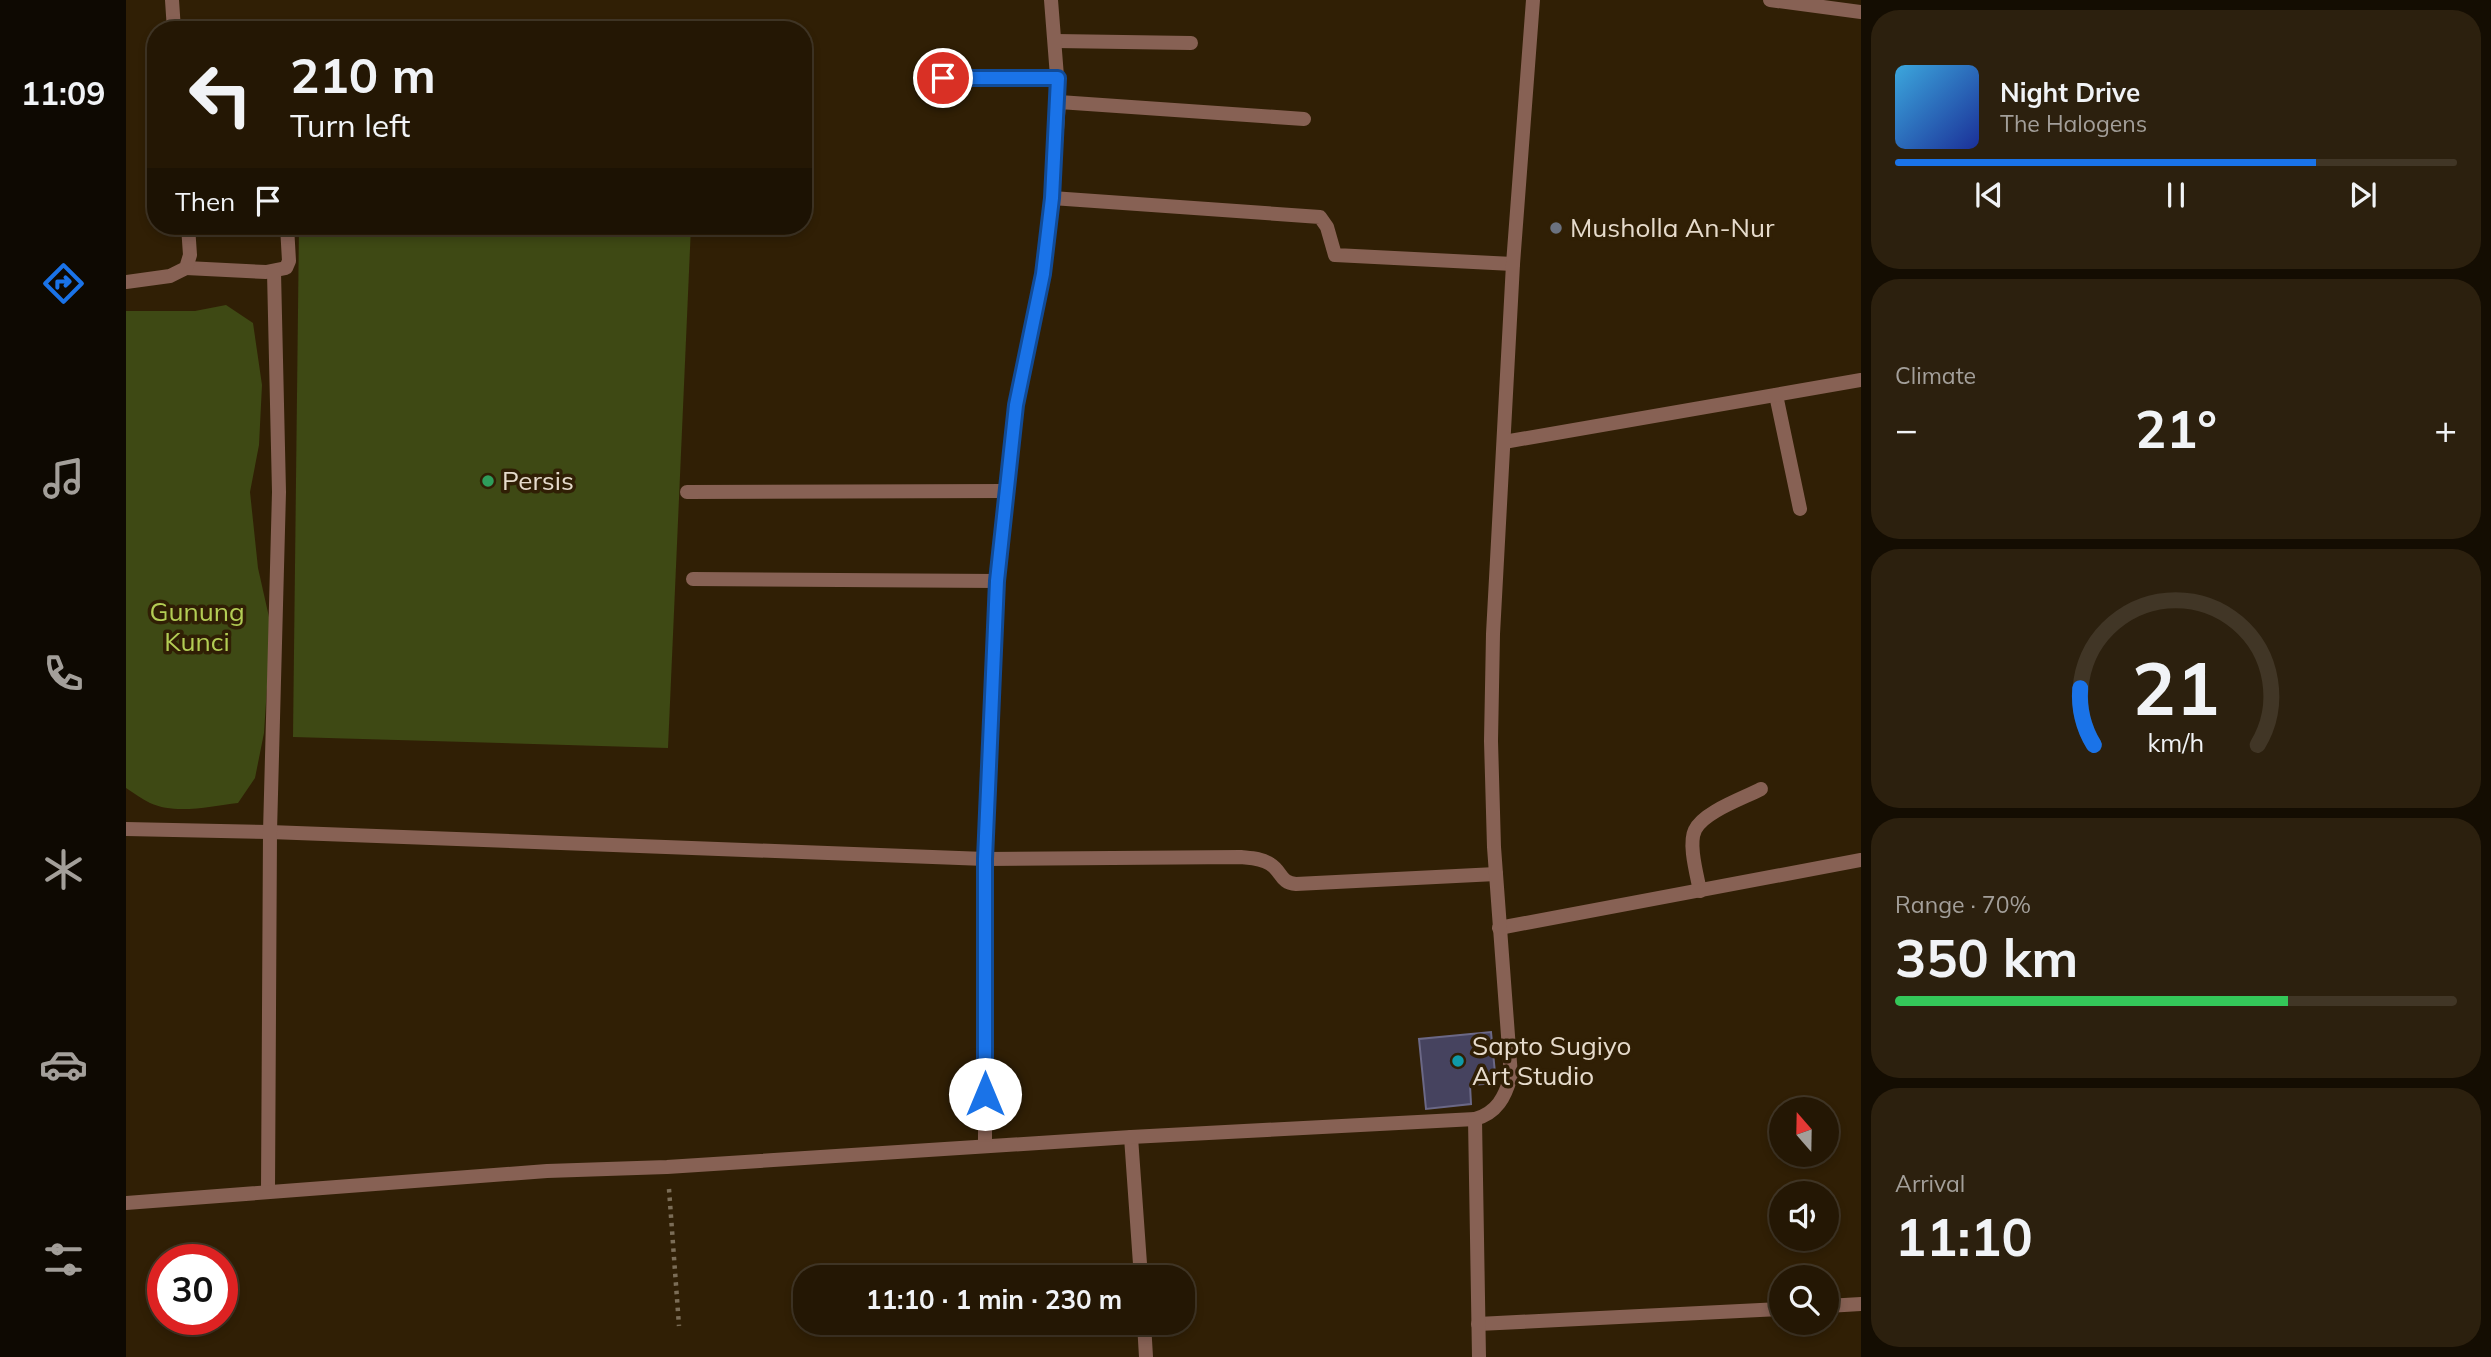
<!DOCTYPE html>
<html lang="en">
<head>
<meta charset="utf-8">
<style>
	body { margin:0; font-family:Mulish,sans-serif; background:#2c200e; color:#f1f3f6; height:100vh; display:flex; flex-direction:column; font-size:26px; white-space:nowrap }
	* { box-sizing:border-box; margin:0 }
	p { font-size:23px; color:#a39f9a }
	.icon { flex:none; width:38px; height:38px; fill:none; stroke:currentColor; stroke-width:2; stroke-linecap:round; stroke-linejoin:round }
	.map { position:relative; flex:1; overflow:hidden }
	.drawer { display:flex; flex-direction:column; gap:10px; padding:10px; background:#140d02; width:630px }
	.drawer>* { flex:none }
	.guide { position:absolute; left:21px; top:21px; width:665px; height:214px; border-radius:28px; box-shadow:0 4px 10px #0003,0 0 0 2px #413626; background:#241704; color:#f1f3f6; overflow:hidden }
	.needle { width:46px; rotate:340deg }
	.fabs { position:absolute; left:1643px; top:1097px; display:grid; gap:14px }
	.fabs a { display:grid; place-items:center; width:70px; height:70px; border-radius:50%; background:#241704; box-shadow:0 4px 10px #0003,0 0 0 2px #413626; font-size:35px }
	.speed { position:absolute; left:21px; top:1244px; display:flex; gap:14px; font-size:35px; font-weight:700; text-align:center }
	.speed>* { display:grid; place-content:center; width:91px; height:91px; border-radius:50%; background:#241704; box-shadow:0 4px 10px #0003,0 0 0 2px #413626; line-height:1 }
	.speed .limit { border:10px solid #d22; background:#fff; color:#111 }
	.pin { position:absolute; display:grid; place-items:center; width:60px; height:60px; color:#fff; margin:-30px; border:4px solid #fff; border-radius:50%; box-shadow:0 2px 7px #0007 }
	.me { position:absolute; width:77px; margin:-38px; rotate:0deg; stroke-linejoin:round; filter:drop-shadow(0 0 5px #0008) }
	.turn { display:flex; align-items:center; gap:24px; height:147px; padding:0 28px; font-size:32px }
	.turn .icon { width:91px; height:91px; stroke-width:2.5 }
	.turn b { display:block; font-size:49px; line-height:60px }
	.then { display:flex; align-items:center; height:66px; padding:0 28px; background:#0003; gap:14px; font-size:26px }
	.big { font-size:52px; font-weight:700; line-height:1.1 }
	.drawer .widget { flex:1; display:flex; flex-direction:column; justify-content:center; gap:10px; min-width:0; padding:0 24px; border-radius:28px; background:#2c200e }
	.drawer .dial { align-items:center; gap:0 }
	.dial svg { height:182px; overflow:visible; fill:none; stroke:#413626; stroke-width:7; stroke-linecap:round; text-anchor:middle }
	.dial text { fill:#f1f3f6; stroke:none }
	.song { display:flex; align-items:center; gap:21px }
	.cover { width:84px; height:84px; border-radius:10px; background:linear-gradient(135deg,hsl(200 70% 55%),hsl(230 70% 35%)) }
	.played { height:7px; border-radius:4px; background:linear-gradient(90deg,#1a73e8 75%,#413626 75%) }
	.keys { display:flex; justify-content:space-around; direction:ltr }
	.heat { display:flex; justify-content:space-between; align-items:center; font-size:38px; direction:ltr }
	.charge { height:10px; border-radius:5px; background:linear-gradient(90deg,#34c759 70%,#413626 0) }
	.trip { position:absolute; left:667px; top:1265px; width:402px; height:70px; border-radius:28px; background:#241704; box-shadow:0 4px 10px #0003,0 0 0 2px #413626; font-weight:700; line-height:70px; text-align:center }
	main { display:flex; flex:1; min-height:0 }
	.dock { display:flex; flex-direction:column; width:126px; justify-content:space-around; align-items:center; background:#0e0902; color:#a39f9a }
	.dock .icon { width:49px; height:49px }
	.dock .selected { color:#1a73e8 }
	.dock b { font-size:32px; color:#f1f3f6 }
	.map>svg:first-child { display:block }
</style>
</head>
<body>
<main>
<nav class="dock">
<b>11:09</b>
<svg class="icon selected" aria-label="directions" viewBox="0 0 24 24"><path d="M12 3l9 9-9 9-9-9zM9 14v-3h6M13 9l2 2-2 2"/></svg>
<svg class="icon" aria-label="music" viewBox="0 0 24 24"><path d="M9 18V5l10-2v13"/><circle cx="6" cy="18" r="3"/><circle cx="16" cy="16" r="3"/></svg>
<svg class="icon" aria-label="phone" viewBox="0 0 24 24"><path d="M5 4h4l2 5-3 2q2 4 5 5l2-3 5 2v4C11 20 4 13 5 4z"/></svg>
<svg class="icon" aria-label="climate" viewBox="0 0 24 24"><path d="M12 3v18M4 7l16 10M4 17L20 7"/></svg>
<svg class="icon" aria-label="car" viewBox="0 0 24 24"><path d="M5 17H2v-5l4-1 3-4h7l3 4 3 1v5h-3M9 17h6M6 11h13"/><circle cx="7" cy="17" r="2"/><circle cx="17" cy="17" r="2"/></svg>
<svg class="icon" aria-label="filters" viewBox="0 0 24 24"><path d="M4 7h16M4 17h16"/><circle cx="9" cy="7" r="2"/><circle cx="15" cy="17" r="2"/></svg>
</nav>
<div class="map">
<svg width="1735" height="1357" viewBox="0 0 1735 1357">
	<rect width="100%" height="100%" fill="#301f05"/>
	<g fill="#3e4914">
		<polygon points="173,226 565,226 542,748 167,737"/>
		<path d="M100 305 127 323 136 385 133 445 124 492 132 568 145 626 138 733 129 778 112 803C85 806 50 815 24 803 16 799 8 793 0 788V311H69Z"/>
	</g>
	<polygon fill="#46435f" stroke="#6b6886" stroke-width="2" points="1365,1032 1370,1083 1344,1085 1345,1104 1300,1109 1293,1039"/>
	<g fill="none" stroke-linecap="round" stroke-linejoin="round">
		<polyline stroke="#7b6d57" stroke-width="4.5" stroke-dasharray="3.5 5" stroke-linecap="butt" points="543,1189 553,1326"/>
		<g stroke="#876154" stroke-width="14">
			<polyline points="930,41 1065,43"/>
			<polyline points="817,78 932,78"/>
			<path d="M1574 891C1571 875 1562 844 1569 830 1577 812 1618 798 1635 789"/>
		</g>
		<g stroke="#876154" stroke-width="14">
			<polyline points="46,0 48,30"/>
			<polyline points="1644,0 1735,12"/>
			<polyline points="933,102 1178,119"/>
			<polyline points="926,198 1194,217 1201,227 1209,255 1387,264"/>
			<polyline points="60,268 140,272 160,268 163,261 161,226"/>
			<polyline points="0,282 44,276 60,268 64,255 62,226"/>
			<polyline points="1650,395 1674,509"/>
			<polyline points="1378,442 1735,380"/>
			<polyline points="561,492 879,491"/>
			<polyline points="567,579 871,581"/>
			<path d="M0 829 144 832 859 859 1115 857C1124 858 1135 858 1144 864 1156 871 1154 883 1170 884L1370 874"/>
			<polyline points="1373,928 1735,860"/>
			<polyline points="1005,1137 1015,1278"/>
			<polyline points="859,1146 859,859 871,581 890,405 917,274 926,198 933,102 925,0"/>
			<polyline points="142,1191 144,832 153,492 148,272"/>
			<polyline points="0,1203 421,1171 541,1167 1005,1137 1349,1119"/>
			<polyline points="1701,1306 1735,1304"/>
			<polyline points="1018,1323 1020,1357"/>
			<polyline points="1352,1324 1656,1309"/>
			<path d="M1353 1357 1349 1119C1371 1113 1379 1097 1385 1076L1368 847 1365 741 1367 634 1387 264 1407 0"/>
		</g>
	</g>
	<g fill="none" stroke-linecap="round" stroke-linejoin="round">
		<g stroke="#114b97" stroke-width="18">
			<polyline id="route" points="817,78 932,78 926,198 917,274 890,405 871,581 859,859 859,1094"/>
		</g>
		<use href="#route" stroke="#1a73e8" stroke-width="12"/>
	</g>
	<circle fill="#6b7280" stroke="#301f05" stroke-width="2.5" cx="1430" cy="228" r="7"/>
	<circle fill="#2e9e5b" stroke="#301f05" stroke-width="2.5" cx="362" cy="481" r="7"/>
	<circle fill="#0f9aa8" stroke="#301f05" stroke-width="2.5" cx="1332" cy="1061" r="7"/>
	<g text-anchor="middle" stroke-width="7" stroke-linejoin="round" paint-order="stroke">
		<g font-size="26" fill="#e6dbcc" stroke="#301f05" text-anchor="start">
			<text x="1444" y="237">Musholla An-Nur</text>
			<text x="376" y="490">Persis</text>
			<text x="1346" y="1055">Sapto Sugiyo<tspan x="1346" dy="30">Art Studio</tspan></text>
		</g>
		<g font-size="26" fill="#b3cd54" stroke="#301f05">
			<text x="71" y="621">Gunung<tspan x="71" dy="30">Kunci</tspan></text>
		</g>
	</g>
</svg>
<div class="fabs">
<a><svg class="needle" viewBox="-14 -14 28 28"><path d="M0-13l5 13h-10z" fill="#e53935"/><path d="M0 13l5-13h-10z" fill="#a39f9a"/></svg></a>
<a><svg class="icon" aria-label="sound" viewBox="0 0 24 24"><path d="M4 9h4l5-4v14l-5-4H4zM17 9q2 3 0 6"/></svg></a>
<a><svg class="icon" aria-label="search" viewBox="0 0 24 24"><circle cx="10" cy="10" r="6"/><path d="M15 15l6 6"/></svg></a>
</div>
<div class="speed"><div class="limit">30</div></div>
<div class="pin" style="left:817px;top:78px;background:#d93025"><svg class="icon" aria-label="arrive" viewBox="0 0 24 24"><path d="M6 21V4h12l-3 4 3 4H6"/></svg></div>
<svg class="me" style="left:859px;top:1094px" viewBox="-20 -20 40 40"><circle r="19" fill="#fff"/><path d="M0-13L10 11 0 6-10 11z" fill="#1a73e8"/></svg>
<div class="trip">11:10 · 1 min · 230 m</div>
<div class="guide">
<div class="turn"><svg class="icon" aria-label="left" viewBox="0 0 24 24"><path d="M17 20v-9H6M10 6l-5 5 5 5"/></svg><div><b>210 m</b>Turn left</div></div>
<div class="then">Then<svg class="icon" aria-label="arrive" viewBox="0 0 24 24"><path d="M6 21V4h12l-3 4 3 4H6"/></svg></div>
</div>
</div>
<section class="drawer">
<div class="widget">
<div class="song"><i class="cover"></i><div><b>Night Drive</b><p>The Halogens</p></div></div>
<div class="played"></div>
<div class="keys"><svg class="icon" aria-label="previous" viewBox="0 0 24 24"><path d="M18 5L8 12l10 7zM5 5v14"/></svg><svg class="icon" aria-label="pause" viewBox="0 0 24 24"><path d="M8 5v14M16 5v14"/></svg><svg class="icon" aria-label="next" viewBox="0 0 24 24"><path d="M6 5l10 7-10 7zM19 5v14"/></svg></div>
</div>
<div class="widget"><p>Climate</p>
<div class="heat"><a>−</a><b class="big">21°</b><a>+</a></div>
</div>
<div class="widget dial"><svg viewBox="0 0 100 80">
<path d="M14 69A42 42 0 1 1 86 69"/>
<path d="M14 69A42 42 0 0 1 8 44" stroke="#1a73e8"/>
<text x="50" y="56" font-size="32" font-weight="700">21</text>
<text x="50" y="72" font-size="11">km/h</text>
</svg></div>
<div class="widget"><p>Range · 70%</p><b class="big">350 km</b><div class="charge"></div></div>
<div class="widget"><p>Arrival</p><b class="big">11:10</b></div>
</section>
</main>
</body>
</html>
